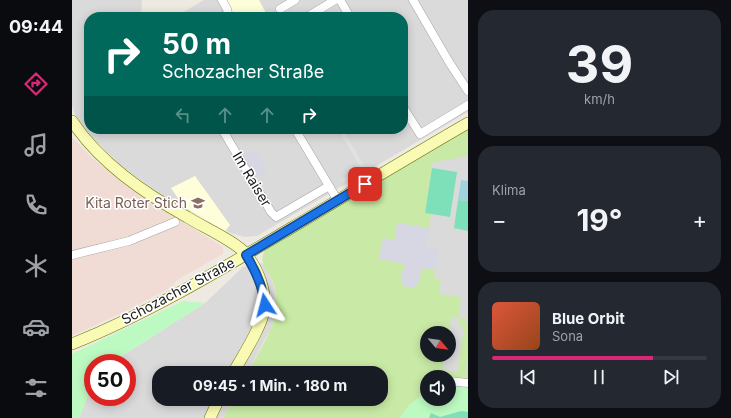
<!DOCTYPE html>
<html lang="de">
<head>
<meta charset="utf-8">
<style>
	body { margin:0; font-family:Inter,sans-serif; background:#242831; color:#f1f3f6; height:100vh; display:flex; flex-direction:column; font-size:15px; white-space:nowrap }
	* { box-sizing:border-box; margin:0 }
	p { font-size:13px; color:#9ea1a6 }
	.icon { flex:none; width:22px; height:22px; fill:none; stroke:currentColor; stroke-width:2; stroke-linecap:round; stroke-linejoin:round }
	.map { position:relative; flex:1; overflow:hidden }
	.sheet { display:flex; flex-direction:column; gap:10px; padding:10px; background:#0d0f14; width:263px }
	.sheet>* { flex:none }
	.banner { position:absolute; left:12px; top:12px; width:324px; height:122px; border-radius:16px; box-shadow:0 2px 10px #0003; background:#00695c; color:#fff; overflow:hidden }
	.needle { width:26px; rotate:119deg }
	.tools { position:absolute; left:348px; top:326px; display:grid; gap:8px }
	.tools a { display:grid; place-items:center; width:36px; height:36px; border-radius:50%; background:#171b24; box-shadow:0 2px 10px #0003; font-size:20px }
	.speed { position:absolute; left:12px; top:354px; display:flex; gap:8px; font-size:20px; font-weight:700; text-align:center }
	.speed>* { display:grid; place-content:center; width:52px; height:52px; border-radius:50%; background:#171b24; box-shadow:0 2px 10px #0003; line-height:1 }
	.speed .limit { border:6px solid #d22; background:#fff; color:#111 }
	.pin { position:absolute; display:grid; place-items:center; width:34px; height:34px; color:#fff; margin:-17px; border-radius:8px; box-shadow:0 2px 6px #0006 }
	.me { position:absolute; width:44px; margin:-22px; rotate:351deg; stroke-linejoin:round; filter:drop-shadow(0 0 3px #0008) }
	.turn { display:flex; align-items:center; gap:14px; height:84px; padding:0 12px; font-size:18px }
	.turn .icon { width:52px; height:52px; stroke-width:2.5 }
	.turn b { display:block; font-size:28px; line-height:34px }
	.lanes { display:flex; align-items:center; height:38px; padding:0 12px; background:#0003; justify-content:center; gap:20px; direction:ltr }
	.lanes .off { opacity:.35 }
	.big { font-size:30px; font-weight:700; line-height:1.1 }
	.sheet .tile { flex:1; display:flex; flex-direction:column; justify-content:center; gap:6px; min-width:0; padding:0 14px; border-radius:16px; background:#242831 }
	.sheet .dial { align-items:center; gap:0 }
	.dial b { font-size:52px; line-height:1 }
	.song { display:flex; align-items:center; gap:12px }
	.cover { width:48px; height:48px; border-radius:6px; background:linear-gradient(135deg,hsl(10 70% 55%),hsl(20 70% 35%)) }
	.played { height:4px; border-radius:2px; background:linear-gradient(90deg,#db2777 75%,#363941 75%) }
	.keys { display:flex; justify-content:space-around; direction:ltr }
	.heat { display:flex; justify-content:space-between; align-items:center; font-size:22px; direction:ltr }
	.trip { position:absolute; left:80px; top:366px; width:236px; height:40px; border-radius:16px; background:#171b24; box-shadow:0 2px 10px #0003; font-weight:700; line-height:40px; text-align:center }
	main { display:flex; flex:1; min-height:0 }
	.menu { display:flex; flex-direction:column; width:72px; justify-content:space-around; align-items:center; background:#090b0e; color:#9ea1a6 }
	.menu .icon { width:28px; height:28px }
	.menu .on { color:#db2777 }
	.menu b { font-size:18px; color:#f1f3f6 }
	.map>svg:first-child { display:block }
</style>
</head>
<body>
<main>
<nav class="menu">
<b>09:44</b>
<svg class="icon on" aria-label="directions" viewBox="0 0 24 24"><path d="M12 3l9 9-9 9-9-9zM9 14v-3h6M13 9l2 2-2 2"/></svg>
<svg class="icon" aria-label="music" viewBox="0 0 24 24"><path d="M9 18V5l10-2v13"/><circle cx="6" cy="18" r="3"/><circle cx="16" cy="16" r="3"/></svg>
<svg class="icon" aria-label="phone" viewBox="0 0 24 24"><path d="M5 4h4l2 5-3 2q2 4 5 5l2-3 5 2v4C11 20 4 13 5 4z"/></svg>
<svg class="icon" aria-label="climate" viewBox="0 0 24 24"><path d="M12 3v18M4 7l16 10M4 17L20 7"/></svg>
<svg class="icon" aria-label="car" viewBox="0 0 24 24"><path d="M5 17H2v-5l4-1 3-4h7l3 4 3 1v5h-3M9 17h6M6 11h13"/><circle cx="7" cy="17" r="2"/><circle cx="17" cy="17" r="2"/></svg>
<svg class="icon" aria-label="filters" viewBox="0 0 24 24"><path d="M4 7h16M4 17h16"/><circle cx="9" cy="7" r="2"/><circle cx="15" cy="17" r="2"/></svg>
</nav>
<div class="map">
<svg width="396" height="418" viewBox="0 0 396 418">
	<rect width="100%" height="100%" fill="#eeeae2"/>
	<g fill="#dbdada" fill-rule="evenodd">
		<polygon points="0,0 70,0 69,17 17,17 17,129 331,129 331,17 103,17 132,0 396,0 396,112 185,236 173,237 159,233 95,199 48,165 17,134 3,115 0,106"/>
		<path d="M396 130V383L377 377H357L268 206ZM355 333H377V355H355Z"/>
		<polygon points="191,263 200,280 203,291 204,302 203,315 199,328 175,373 87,373 87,399 161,399 151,418 7,418 21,383 21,397 55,397 55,363 39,363 133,303 171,267"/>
	</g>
	<g fill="#fffedb">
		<polygon points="153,0 187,0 196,17 163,17"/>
		<polygon points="123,176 158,225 153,231 112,207 99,188"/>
	</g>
	<polygon fill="#f1dcd5" points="0,137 20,158 48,180 95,212 151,247 151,254 105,280 100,287 52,312 0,336"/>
	<path fill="#c9eaa6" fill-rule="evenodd" d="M396 130V156L359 163 360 168 353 213 359 214 357 228 326 223 323 240 311 238 308 259 329 263 333 265 332 273 329 272 333 286 339 288 344 286 348 275 350 268 363 270 362 278 369 279 367 294 389 297 387 318H393L394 324H396V358L393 373 395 379 394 373 396 369V383L377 381V377H355V392L337 405 328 418H151L161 399H309V373H175C187 351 205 327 204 301 204 294 203 286 200 280 195 268 185 262 194 249ZM379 317 387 318 386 325 392 327 385 373 371 370 373 355H355V333H377Z"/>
	<g fill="#bdfac1">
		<polygon points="111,301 133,303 39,363 21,363 21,383 7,418 0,418 0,354"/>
		<polygon points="377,381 396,383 396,418 328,418 337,405 355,392 355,399 377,399"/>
	</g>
	<g fill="#7ee0b8">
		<polygon points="360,168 385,172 378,217 353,213"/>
		<polygon points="386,200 396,201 396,231 382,228"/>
		<polygon points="389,411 396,412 396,418 357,418 359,413 368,417"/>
	</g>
	<polygon fill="#e1e1e1" points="266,129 270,129 295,170 272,184 269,180 289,168"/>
	<g fill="#d7d7e4">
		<polygon points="183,150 195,171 184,178 169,158"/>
		<polygon points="325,223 357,228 354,247 366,249 363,270 350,268 347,282 344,286 339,288 333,286 329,283 329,272 332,272 333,265 329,263 307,259 311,238 323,240"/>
	</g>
	<polygon fill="#a1d1dd" points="389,180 396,181 396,201 386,200"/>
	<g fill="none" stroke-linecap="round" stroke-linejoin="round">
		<g stroke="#a4a4a4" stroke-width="9">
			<g id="street">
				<polyline points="150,0 155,9 157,17"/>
				<polyline points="268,0 278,17"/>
				<polyline points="341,0 377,62 396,91"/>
				<polyline points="208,9 223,0"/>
				<polyline points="147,17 156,15"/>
				<polyline points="235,17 263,0"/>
				<polyline points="331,107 348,134 396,105"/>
				<polyline points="150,129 199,212 204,217 257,186"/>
				<polyline points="223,129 266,201"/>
				<polyline points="0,255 57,241 103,222"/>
				<polyline points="377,381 396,383"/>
			</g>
		</g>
		<g stroke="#6c7602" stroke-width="12">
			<g id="secondary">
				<path d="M0 121C28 163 72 193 115 217 131 227 163 241 174 254 186 269 195 292 192 311 189 328 170 357 161 373"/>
				<path d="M0 344C77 313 148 270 219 228 278 193 337 157 396 123"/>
				<polyline points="138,418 147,399"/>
			</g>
		</g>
		<use href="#street" stroke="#fff" stroke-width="8"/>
		<use href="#secondary" stroke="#f9fbb4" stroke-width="11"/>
	</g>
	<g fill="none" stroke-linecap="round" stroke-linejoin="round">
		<g stroke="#114b97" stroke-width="10">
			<path id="route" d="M193 305C191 286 184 271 174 255L293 184"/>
		</g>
		<use href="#route" stroke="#1a73e8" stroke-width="7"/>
	</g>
	<defs>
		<g id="school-bare" transform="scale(1.08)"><path d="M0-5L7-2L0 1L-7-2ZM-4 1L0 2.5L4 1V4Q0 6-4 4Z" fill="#8d6e63" stroke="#fff" stroke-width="2.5" paint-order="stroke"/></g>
	</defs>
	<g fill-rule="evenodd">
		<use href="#school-bare" x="126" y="203"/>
	</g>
	<g text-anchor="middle" stroke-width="3" stroke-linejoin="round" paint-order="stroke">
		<g font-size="14" fill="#1d1d1d" stroke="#fff">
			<text transform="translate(180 179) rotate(59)" y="5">Im Raiser</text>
			<text transform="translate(106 291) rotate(-28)" y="5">Schozacher Straße</text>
		</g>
		<g font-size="14" fill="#785e54" stroke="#fff" text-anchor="end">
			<text x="115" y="208">Kita Roter Stich</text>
		</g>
	</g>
</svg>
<div class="tools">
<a><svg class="needle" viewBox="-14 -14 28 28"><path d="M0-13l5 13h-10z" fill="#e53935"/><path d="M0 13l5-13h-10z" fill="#9ea1a6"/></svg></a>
<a><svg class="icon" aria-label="sound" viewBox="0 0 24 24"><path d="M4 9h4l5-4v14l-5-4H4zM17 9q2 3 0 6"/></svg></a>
</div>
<div class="speed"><div class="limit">50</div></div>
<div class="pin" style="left:293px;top:184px;background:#d93025"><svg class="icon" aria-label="arrive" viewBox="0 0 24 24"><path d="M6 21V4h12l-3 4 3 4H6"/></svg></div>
<svg class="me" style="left:193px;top:305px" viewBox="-20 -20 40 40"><path d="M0-17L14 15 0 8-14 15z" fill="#1a73e8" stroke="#fff" stroke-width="4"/></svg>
<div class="trip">09:45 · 1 Min. · 180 m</div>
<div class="banner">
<div class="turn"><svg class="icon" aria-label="right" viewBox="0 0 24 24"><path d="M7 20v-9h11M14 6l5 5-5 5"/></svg><div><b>50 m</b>Schozacher Straße</div></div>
<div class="lanes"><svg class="icon off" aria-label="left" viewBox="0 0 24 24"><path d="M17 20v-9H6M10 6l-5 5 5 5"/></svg><svg class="icon off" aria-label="ahead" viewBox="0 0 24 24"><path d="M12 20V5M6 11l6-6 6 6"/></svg><svg class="icon off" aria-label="ahead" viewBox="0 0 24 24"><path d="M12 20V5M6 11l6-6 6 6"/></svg><svg class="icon" aria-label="right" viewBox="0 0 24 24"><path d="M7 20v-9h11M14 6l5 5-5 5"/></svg></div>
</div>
</div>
<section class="sheet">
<div class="tile dial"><b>39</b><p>km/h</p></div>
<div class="tile"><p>Klima</p>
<div class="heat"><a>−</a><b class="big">19°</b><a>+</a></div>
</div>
<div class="tile">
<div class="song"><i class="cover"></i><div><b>Blue Orbit</b><p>Sona</p></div></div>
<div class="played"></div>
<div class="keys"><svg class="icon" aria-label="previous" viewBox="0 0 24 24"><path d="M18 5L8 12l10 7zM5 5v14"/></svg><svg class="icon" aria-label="pause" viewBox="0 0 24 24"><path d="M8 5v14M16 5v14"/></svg><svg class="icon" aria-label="next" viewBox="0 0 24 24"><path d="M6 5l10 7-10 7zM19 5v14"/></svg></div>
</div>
</section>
</main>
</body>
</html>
